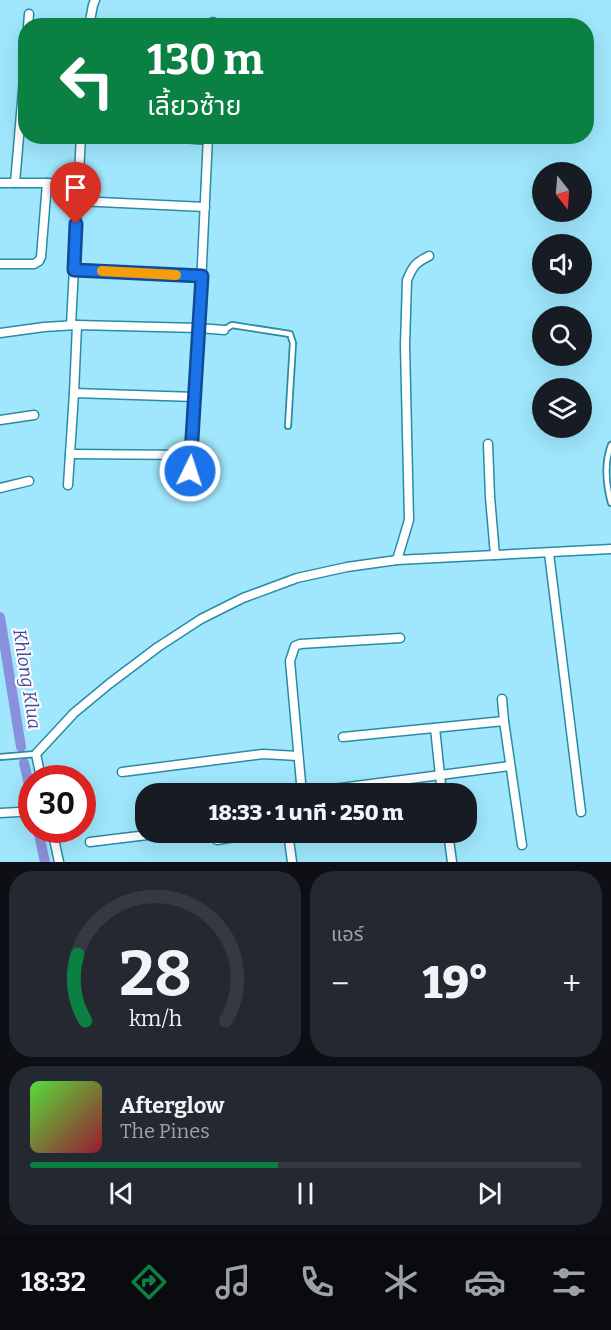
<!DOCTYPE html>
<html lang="th">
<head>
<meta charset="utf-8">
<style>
	body { margin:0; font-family:Bitter,"Noto Sans Thai",serif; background:#242831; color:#f1f3f6; height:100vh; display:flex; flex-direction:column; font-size:22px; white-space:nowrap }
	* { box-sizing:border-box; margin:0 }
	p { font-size:20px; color:#9ea1a6 }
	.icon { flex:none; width:33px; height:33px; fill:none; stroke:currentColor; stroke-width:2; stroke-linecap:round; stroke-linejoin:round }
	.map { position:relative; height:862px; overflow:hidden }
	.side { display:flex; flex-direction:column; gap:9px; padding:9px; background:#0d0f14; flex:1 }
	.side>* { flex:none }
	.hud { position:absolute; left:18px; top:18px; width:576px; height:126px; border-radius:24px; box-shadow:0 6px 24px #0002; background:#0b8043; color:#fff; overflow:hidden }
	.needle { width:39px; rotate:163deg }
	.fabs { position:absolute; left:532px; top:162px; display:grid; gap:12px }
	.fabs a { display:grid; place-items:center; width:60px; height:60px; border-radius:50%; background:#171b24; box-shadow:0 6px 24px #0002; font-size:30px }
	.speed { position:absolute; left:18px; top:765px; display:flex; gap:12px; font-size:30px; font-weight:700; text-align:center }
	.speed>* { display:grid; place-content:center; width:78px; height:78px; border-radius:50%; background:#171b24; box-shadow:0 6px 24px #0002; line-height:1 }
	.speed .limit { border:9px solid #d22; background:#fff; color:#111 }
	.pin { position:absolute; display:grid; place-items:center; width:51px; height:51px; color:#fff; margin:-62px -26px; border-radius:50% 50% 50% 0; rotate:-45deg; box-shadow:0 0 6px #0007 }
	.pin .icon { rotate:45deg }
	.me { position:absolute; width:66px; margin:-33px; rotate:4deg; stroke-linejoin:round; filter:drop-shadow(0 0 4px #0008) }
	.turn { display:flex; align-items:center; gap:21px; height:126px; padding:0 30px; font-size:27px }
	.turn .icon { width:78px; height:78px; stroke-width:2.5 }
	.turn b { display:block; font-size:42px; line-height:51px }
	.big { font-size:45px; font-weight:800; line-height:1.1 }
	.side .widget { flex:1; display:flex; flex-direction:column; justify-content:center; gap:9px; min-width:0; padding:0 21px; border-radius:24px; background:#242831 }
	.side .dial { align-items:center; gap:0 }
	.dial svg { height:156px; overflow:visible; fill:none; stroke:#363941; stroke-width:7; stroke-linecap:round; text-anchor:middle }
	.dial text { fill:#f1f3f6; stroke:none }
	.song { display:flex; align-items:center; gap:18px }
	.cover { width:72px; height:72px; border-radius:9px; background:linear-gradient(135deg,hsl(110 70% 55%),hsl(350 70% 35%)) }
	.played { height:6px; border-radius:3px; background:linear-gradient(90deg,#0b8043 45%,#363941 45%) }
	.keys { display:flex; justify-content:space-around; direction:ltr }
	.heat { display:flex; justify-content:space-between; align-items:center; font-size:33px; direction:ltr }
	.side .tiles { flex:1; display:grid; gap:9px; grid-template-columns:1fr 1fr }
	.widget:last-child { grid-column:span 2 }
	.trip { position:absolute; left:135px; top:783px; width:342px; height:60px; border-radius:24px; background:#171b24; box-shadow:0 6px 24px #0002; font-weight:800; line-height:60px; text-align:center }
	.dock { display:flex; height:96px; justify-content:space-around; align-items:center; background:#090b0e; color:#9ea1a6 }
	.dock .icon { width:42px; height:42px }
	.dock .active { color:#0b8043 }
	.dock b { font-size:27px; color:#f1f3f6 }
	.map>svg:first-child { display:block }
</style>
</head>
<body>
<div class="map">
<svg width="611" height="862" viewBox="0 0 611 862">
	<rect width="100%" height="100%" fill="#a0e7fd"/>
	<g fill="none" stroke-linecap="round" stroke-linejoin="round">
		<g stroke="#8990dc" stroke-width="10">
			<polyline points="0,617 21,747"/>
			<polyline points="24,763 32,797"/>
			<polyline points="38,830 45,862"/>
		</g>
		<g stroke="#288ca5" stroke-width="8">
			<g id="service">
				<polyline points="224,330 232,325 290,334 293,343 288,426"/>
				<path d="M611 445C604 463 606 484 611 503"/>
				<polyline points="0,757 36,754"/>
			</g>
		</g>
		<g stroke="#288ca5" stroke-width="11">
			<g id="minor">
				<polyline points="28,26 29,14"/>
				<polyline points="89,26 93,5 95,0"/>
				<polyline points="213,26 213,22"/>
				<polyline points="156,136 208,140"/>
				<polyline points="0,183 47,183 78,185"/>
				<polyline points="15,183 26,55"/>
				<polyline points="78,201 205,207"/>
				<polyline points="0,264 34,264 39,261 41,257 47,183"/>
				<polyline points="74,269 202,276"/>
				<polyline points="71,325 81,136"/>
				<polyline points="0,333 44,327 77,325 199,328 224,330"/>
				<polyline points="74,393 195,397"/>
				<polyline points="0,420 34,415"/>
				<polyline points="488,444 490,497 495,555"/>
				<polyline points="70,454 191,455"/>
				<polyline points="190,471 199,328 208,136"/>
				<polyline points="68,485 74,393 77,325"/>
				<polyline points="0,488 29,481"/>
				<polyline points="549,553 581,812"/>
				<path d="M397 560 409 520 405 345 407 280C413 266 415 263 429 256"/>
				<polyline points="502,699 504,721 522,845"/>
				<polyline points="435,728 442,794"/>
				<polyline points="343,737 504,721"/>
				<polyline points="122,772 263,754 298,756"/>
				<polyline points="41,778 36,754 74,713 109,684 158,647 201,619 243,598 297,578 347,567 397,560 611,549"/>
				<polyline points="302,793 510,766"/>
				<polyline points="302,794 290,661 295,646 300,644 400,638"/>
				<polyline points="0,813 19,812"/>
				<polyline points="52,830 59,862"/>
				<polyline points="216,832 217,840 265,832"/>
				<polyline points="288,832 292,862"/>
				<polyline points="448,832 452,862"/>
				<polyline points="90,842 172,832"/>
			</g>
		</g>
		<use href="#service" stroke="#fff" stroke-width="4.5"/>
		<use href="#minor" stroke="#fff" stroke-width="8"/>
	</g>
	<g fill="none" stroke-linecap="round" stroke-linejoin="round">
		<g stroke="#114b97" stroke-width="15">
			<polyline id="route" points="76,224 74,270 202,276 190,471"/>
		</g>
		<use href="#route" stroke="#1a73e8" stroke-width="10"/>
		<polyline stroke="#f59e0b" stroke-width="10" points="102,271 176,275"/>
	</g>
	<g text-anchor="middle" stroke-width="4.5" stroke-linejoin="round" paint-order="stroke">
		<g font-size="18" font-style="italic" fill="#4748a1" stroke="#fbfbfb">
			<text transform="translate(27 679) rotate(81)" y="6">Khlong Klua</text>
		</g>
	</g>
</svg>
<div class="fabs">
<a><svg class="needle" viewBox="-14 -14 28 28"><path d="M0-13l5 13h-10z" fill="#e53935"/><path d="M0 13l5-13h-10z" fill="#9ea1a6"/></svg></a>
<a><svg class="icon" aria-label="sound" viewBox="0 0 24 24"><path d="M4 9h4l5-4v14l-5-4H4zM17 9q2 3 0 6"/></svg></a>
<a><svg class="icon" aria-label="search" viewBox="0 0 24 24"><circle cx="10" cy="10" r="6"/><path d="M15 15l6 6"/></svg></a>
<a><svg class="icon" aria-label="layers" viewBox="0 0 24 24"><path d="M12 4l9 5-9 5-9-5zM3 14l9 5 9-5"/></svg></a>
</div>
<div class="speed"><div class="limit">30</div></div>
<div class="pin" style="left:76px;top:224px;background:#d93025"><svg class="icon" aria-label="arrive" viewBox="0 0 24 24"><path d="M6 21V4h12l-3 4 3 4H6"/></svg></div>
<svg class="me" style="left:190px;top:471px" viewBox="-20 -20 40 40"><circle r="17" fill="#1a73e8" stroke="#fff" stroke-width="3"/><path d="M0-11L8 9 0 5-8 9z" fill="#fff"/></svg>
<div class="trip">18:33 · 1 นาที · 250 m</div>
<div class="hud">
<div class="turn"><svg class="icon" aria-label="left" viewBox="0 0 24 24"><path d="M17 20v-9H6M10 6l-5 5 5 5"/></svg><div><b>130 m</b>เลี้ยวซ้าย</div></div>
</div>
</div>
<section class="side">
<div class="tiles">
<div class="widget dial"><svg viewBox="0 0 100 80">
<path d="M14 69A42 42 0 1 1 86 69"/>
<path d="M14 69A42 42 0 0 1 10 35" stroke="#0b8043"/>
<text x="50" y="56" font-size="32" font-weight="700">28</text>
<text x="50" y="72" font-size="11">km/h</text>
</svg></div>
<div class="widget"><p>แอร์</p>
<div class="heat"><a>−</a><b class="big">19°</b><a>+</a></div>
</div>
<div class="widget">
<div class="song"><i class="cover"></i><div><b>Afterglow</b><p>The Pines</p></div></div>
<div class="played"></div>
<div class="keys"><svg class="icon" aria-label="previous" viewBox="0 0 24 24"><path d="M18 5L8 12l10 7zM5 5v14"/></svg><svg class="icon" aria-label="pause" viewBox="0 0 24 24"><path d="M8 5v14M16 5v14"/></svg><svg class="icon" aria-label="next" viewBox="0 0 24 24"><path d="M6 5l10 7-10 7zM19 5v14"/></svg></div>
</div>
</div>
</section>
<nav class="dock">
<b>18:32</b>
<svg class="icon active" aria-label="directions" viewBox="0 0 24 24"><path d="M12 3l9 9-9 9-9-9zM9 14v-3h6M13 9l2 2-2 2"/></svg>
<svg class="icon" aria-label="music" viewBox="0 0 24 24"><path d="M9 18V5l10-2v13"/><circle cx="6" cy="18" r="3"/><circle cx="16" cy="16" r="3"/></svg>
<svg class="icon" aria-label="phone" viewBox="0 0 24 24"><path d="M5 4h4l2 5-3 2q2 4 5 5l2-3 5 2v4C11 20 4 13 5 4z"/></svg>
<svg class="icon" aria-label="climate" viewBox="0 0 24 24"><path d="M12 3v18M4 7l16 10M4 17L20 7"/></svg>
<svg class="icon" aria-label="car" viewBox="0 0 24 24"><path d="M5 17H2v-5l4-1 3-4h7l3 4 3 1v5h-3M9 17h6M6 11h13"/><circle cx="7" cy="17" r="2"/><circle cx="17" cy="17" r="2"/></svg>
<svg class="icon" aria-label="filters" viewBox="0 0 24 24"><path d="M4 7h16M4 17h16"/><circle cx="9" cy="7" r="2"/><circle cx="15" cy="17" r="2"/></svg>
</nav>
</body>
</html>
